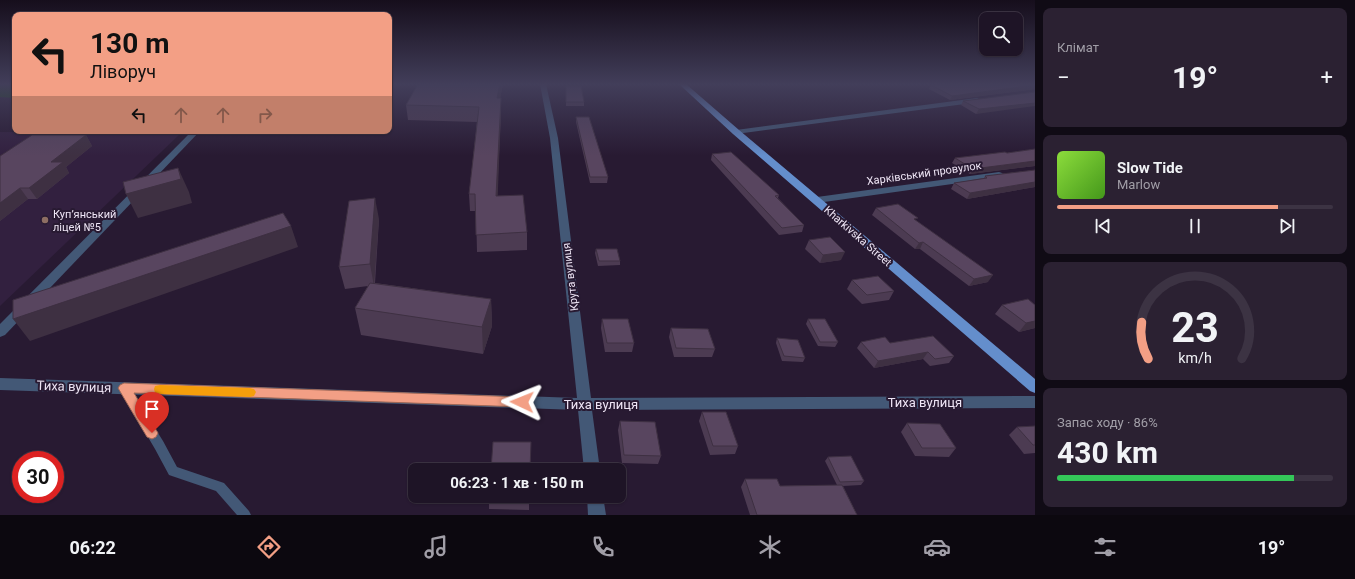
<!DOCTYPE html>
<html lang="uk">
<head>
<meta charset="utf-8">
<style>
	body { margin:0; font-family:Roboto,sans-serif; background:#2b2132; color:#f1f3f6; height:100vh; display:flex; flex-direction:column; font-size:15px; white-space:nowrap }
	* { box-sizing:border-box; margin:0 }
	p { font-size:13px; color:#a19ea7 }
	.icon { flex:none; width:22px; height:22px; fill:none; stroke:currentColor; stroke-width:2; stroke-linecap:round; stroke-linejoin:round }
	.map { position:relative; flex:1; overflow:hidden }
	.drawer { display:flex; flex-direction:column; gap:8px; padding:8px; background:#100b15; width:320px }
	.drawer>* { flex:none }
	.hud { position:absolute; left:12px; top:12px; width:380px; height:122px; border-radius:8px; box-shadow:0 1px 3px #0004,0 0 0 1px #3c3343; background:#f39f85; color:#111; overflow:hidden }
	.buttons { position:absolute; left:979px; top:12px; display:grid; gap:8px }
	.buttons a { display:grid; place-items:center; width:44px; height:44px; border-radius:8px; background:#1e1426; box-shadow:0 1px 3px #0004,0 0 0 1px #3c3343; font-size:20px }
	.speed { position:absolute; left:12px; top:451px; display:flex; gap:8px; font-size:20px; font-weight:700; text-align:center }
	.speed>* { display:grid; place-content:center; width:52px; height:52px; border-radius:50%; background:#1e1426; box-shadow:0 1px 3px #0004,0 0 0 1px #3c3343; line-height:1 }
	.speed .limit { border:6px solid #d22; background:#fff; color:#111 }
	.pin { position:absolute; display:grid; place-items:center; width:34px; height:34px; color:#fff; margin:-41px -17px; border-radius:50% 50% 50% 0; rotate:-45deg; box-shadow:0 0 4px #0007 }
	.pin .icon { rotate:45deg }
	.me { position:absolute; width:44px; margin:-22px; rotate:272deg; stroke-linejoin:round; filter:drop-shadow(0 0 3px #0008) }
	.turn { display:flex; align-items:center; gap:14px; height:84px; padding:0 12px; font-size:18px }
	.turn .icon { width:52px; height:52px; stroke-width:2.5 }
	.turn b { display:block; font-size:28px; line-height:34px }
	.lanes { display:flex; align-items:center; height:38px; padding:0 12px; background:#0003; justify-content:center; gap:20px; direction:ltr }
	.lanes .off { opacity:.35 }
	.big { font-size:30px; font-weight:700; line-height:1.1 }
	.drawer .card { flex:1; display:flex; flex-direction:column; justify-content:center; gap:6px; min-width:0; padding:0 14px; border-radius:8px; background:#2b2132 }
	.drawer .dial { align-items:center; gap:0 }
	.dial svg { height:104px; overflow:visible; fill:none; stroke:#3c3343; stroke-width:7; stroke-linecap:round; text-anchor:middle }
	.dial text { fill:#f1f3f6; stroke:none }
	.song { display:flex; align-items:center; gap:12px }
	.cover { width:48px; height:48px; border-radius:6px; background:linear-gradient(135deg,hsl(90 70% 55%),hsl(100 70% 35%)) }
	.played { height:4px; border-radius:2px; background:linear-gradient(90deg,#f39f85 80%,#3c3343 80%) }
	.keys { display:flex; justify-content:space-around; direction:ltr }
	.heat { display:flex; justify-content:space-between; align-items:center; font-size:22px; direction:ltr }
	.charge { height:6px; border-radius:3px; background:linear-gradient(90deg,#34c759 86%,#3c3343 0) }
	.trip { position:absolute; left:408px; top:463px; width:218px; height:40px; border-radius:8px; background:#1e1426; box-shadow:0 1px 3px #0004,0 0 0 1px #3c3343; font-weight:700; line-height:40px; text-align:center }
	.dock { display:flex; height:64px; justify-content:space-around; align-items:center; background:#0c080f; color:#a19ea7 }
	.dock .icon { width:28px; height:28px }
	.dock .on { color:#f39f85 }
	.dock b { font-size:18px; color:#f1f3f6 }
	main { display:flex; flex:1; min-height:0 }
	.map>svg:first-child { display:block }
</style>
</head>
<body>
<main>
<div class="map">
<svg width="1035" height="515" viewBox="0 0 1035 515">
	<rect width="100%" height="100%" fill="#281a32"/>
	<polygon fill="#32203f" points="0,132 181,133 0,306"/>
	<polygon fill="#164611" points="0,84 15,84 15,98 0,97"/>
	<g fill="none" stroke-linecap="round" stroke-linejoin="round">
		<polygon fill="#435876" fill-rule="evenodd" points="124,384 128,385 163,441 177,467 224,483 249,511 251,515 237,515 216,491 169,475 155,449 119,388 120,385"/>
		<g fill="#435876" fill-rule="evenodd">
			<polygon points="540,84 546,84 558,138 591,398 1035,396 1035,408 592,410 600,470 584,470 578,410 0,390 0,378 577,398 550,138"/>
			<polygon points="977,98 981,100 980,102 736,134 732,132 736,130"/>
			<polygon points="192,131 200,131 5,335 0,337 0,324"/>
			<polygon points="999,172 1002,173 1004,175 1002,177 817,203 812,200 817,197"/>
			<polygon points="587,496 603,496 606,515 588,515"/>
		</g>
		<polygon fill="#648ecc" fill-rule="evenodd" points="679,84 686,84 739,130 1035,379 1035,393 1030,391 733,134"/>
	</g>
	<g fill="#4c3b52">
		<polygon points="418,84 503,84 500,98 501,98 501,113 497,196 527,232 527,250 477,252 476,211 470,211 469,194 477,122 408,120 406,105"/>
		<polygon points="1035,84 1035,89 950,100 929,89 931,85"/>
		<polygon points="566,89 584,102 584,106 566,106"/>
		<polygon points="1035,92 976,114 961,105 963,101"/>
		<polygon points="576,117 608,177 607,183 590,183 576,122"/>
		<polygon points="86,135 92,146 66,167 69,173 37,199 28,199 0,221 0,156"/>
		<polygon points="1035,149 1035,166 970,174 952,163 955,158 1007,153"/>
		<polygon points="712,154 779,195 778,198 804,225 802,232 779,235 711,160"/>
		<polygon points="1035,170 1035,187 967,199 951,189 954,183 984,178 985,176"/>
		<polygon points="876,208 916,221 988,282 969,286 920,249 915,249 872,215"/>
		<polygon points="379,219 375,283 491,299 492,326 483,354 361,335 355,308 368,286 345,289 339,267"/>
		<polygon points="809,240 841,260 820,263 805,249"/>
		<polygon points="596,249 620,261 620,265 598,266 595,253"/>
		<polygon points="852,280 894,291 889,300 862,304 847,289"/>
		<polygon points="1002,305 1035,328 1019,332 995,314"/>
		<polygon points="602,319 634,343 632,352 605,352 601,328"/>
		<polygon points="808,319 838,342 835,347 818,346 806,324"/>
		<polygon points="671,328 715,349 712,357 674,357 669,337"/>
		<polygon points="777,338 805,358 803,362 782,361 776,343"/>
		<polygon points="861,342 890,343 954,356 949,363 930,366 923,359 874,368 857,348"/>
		<polygon points="702,412 738,446 735,454 710,455 699,421"/>
		<polygon points="620,421 661,456 658,464 622,463 618,430"/>
		<polygon points="907,423 956,448 949,457 915,456 901,432"/>
		<polygon points="1035,426 1035,453 1024,454 1009,435 1017,427"/>
		<polygon points="828,457 864,481 861,485 843,486 857,515 750,515 741,487 745,479 780,486 837,485 825,461"/>
		<polygon points="529,496 529,510 489,509 489,501"/>
	</g>
	<g fill="#3e3042">
		<polygon points="500,84 503,84 497,113 497,98"/>
		<polygon points="1035,85 1035,89 950,100 952,96"/>
		<polygon points="501,98 501,113 497,214 496,196"/>
		<polygon points="1035,103 1035,106 976,114 979,109"/>
		<polygon points="86,135 92,146 66,167 69,173 37,199 29,188 51,162"/>
		<polygon points="1035,161 1035,166 970,174 973,169"/>
		<polygon points="178,168 189,192 192,203 138,218 126,194"/>
		<polygon points="1035,182 1035,187 967,199 970,193"/>
		<polygon points="20,188 28,199 0,221 0,203"/>
		<polygon points="375,198 379,219 374,286 370,264"/>
		<polygon points="291,226 298,247 30,341 13,319"/>
		<polygon points="923,242 920,249 915,249 919,243"/>
		<polygon points="845,252 841,260 820,263 823,255"/>
		<polygon points="993,275 988,282 969,286 974,279"/>
		<polygon points="491,299 492,326 483,354 482,327"/>
		<polygon points="1035,321 1035,328 1019,332 1026,323"/>
		<polygon points="928,352 923,359 874,368 878,361"/>
	</g>
	<g fill="#58455f" stroke="#3e3042">
		<polygon points="418,84 500,84 497,98 501,98 496,196 523,195 527,232 476,235 475,194 469,194 479,107 406,105"/>
		<polygon points="942,84 1035,84 1035,85 952,96 931,85"/>
		<polygon points="566,86 581,86 584,102 566,102"/>
		<polygon points="1035,92 1035,103 979,109 963,101"/>
		<polygon points="576,117 589,117 608,177 590,177"/>
		<polygon points="32,135 86,135 51,162 63,162 29,188 20,188 0,203 0,156"/>
		<polygon points="1035,149 1035,161 973,169 955,158 1005,152 1007,153"/>
		<polygon points="731,152 779,195 775,196 804,225 782,228 712,154"/>
		<polygon points="178,168 181,179 126,194 123,182"/>
		<polygon points="1035,170 1035,182 970,193 954,183 987,178 985,176"/>
		<polygon points="375,198 370,264 339,267 349,201"/>
		<polygon points="898,204 918,218 914,219 993,275 974,279 923,242 919,243 876,208"/>
		<polygon points="283,213 291,226 13,319 13,300"/>
		<polygon points="830,237 845,252 823,255 809,240"/>
		<polygon points="596,249 617,249 620,261 599,261"/>
		<polygon points="878,276 894,291 867,295 852,280"/>
		<polygon points="370,283 491,299 482,327 355,308"/>
		<polygon points="1028,299 1035,305 1035,321 1026,323 1002,305"/>
		<polygon points="602,319 628,319 634,343 607,343"/>
		<polygon points="808,319 825,319 838,342 820,342"/>
		<polygon points="671,328 708,329 715,349 676,348"/>
		<polygon points="933,336 954,356 935,359 928,352 878,361 861,342 885,337 890,343"/>
		<polygon points="777,338 798,340 805,358 784,356"/>
		<polygon points="702,412 726,412 738,446 713,446"/>
		<polygon points="620,421 655,422 661,456 624,455"/>
		<polygon points="907,423 940,424 956,448 922,448"/>
		<polygon points="1035,426 1035,445 1033,445 1017,427"/>
		<polygon points="493,442 531,442 530,470 491,470"/>
		<polygon points="851,456 864,481 840,482 828,457"/>
		<polygon points="745,479 777,479 780,486 842,485 857,515 757,515"/>
		<polygon points="489,496 529,496 529,502 489,501"/>
	</g>
	<linearGradient id="sky" x2="0" y2="1"><stop stop-color="#160e1c"/><stop offset="0.54" stop-color="#423e5a"/><stop offset="1" stop-color="#423e5a" stop-opacity="0"/></linearGradient>
	<rect width="1035" height="156" fill="url(#sky)"/>
	<polygon fill="#f39f85" stroke="#9e6756" points="124,383 522,397 526,398 528,402 526,406 522,407 134,393 158,433 156,437 152,439 147,437 118,388 120,385"/>
	<polygon fill="#f59e0b" points="160,385 250,388 254,389 256,392 254,396 250,397 160,394 155,393 154,389 155,386"/>
	<circle fill="#8d6e63" stroke="#281a32" stroke-width="1.5" cx="45" cy="220" r="4"/>
	<g text-anchor="middle" stroke-width="4" stroke-linejoin="round" paint-order="stroke">
		<g font-size="11" fill="#eee5f5" stroke="#281a32">
			<text transform="translate(924 173) rotate(-8)" y="4">Харківський провулок</text>
			<text transform="translate(858 236) rotate(41)" y="4">Kharkivska Street</text>
			<text transform="translate(570 277) rotate(-97)" y="4">Крута вулиця</text>
		</g>
		<g font-size="11" fill="#eee5f5" stroke="#281a32" text-anchor="start">
			<text x="53" y="218">Куп’янський<tspan x="53" dy="13">ліцей №5</tspan></text>
		</g>
		<g font-size="13" fill="#eee5f5" stroke="#281a32">
			<text transform="translate(74 386) rotate(2)" y="5">Тиха вулиця</text>
			<text x="925" y="407">Тиха вулиця</text>
			<text x="601" y="409">Тиха вулиця</text>
		</g>
	</g>
</svg>
<div class="buttons">
<a><svg class="icon" aria-label="search" viewBox="0 0 24 24"><circle cx="10" cy="10" r="6"/><path d="M15 15l6 6"/></svg></a>
</div>
<div class="speed"><div class="limit">30</div></div>
<div class="pin" style="left:152px;top:433px;background:#d93025"><svg class="icon" aria-label="arrive" viewBox="0 0 24 24"><path d="M6 21V4h12l-3 4 3 4H6"/></svg></div>
<svg class="me" style="left:522px;top:402px" viewBox="-20 -20 40 40"><path d="M0-17L14 15 0 8-14 15z" fill="#f39f85" stroke="#fff" stroke-width="4"/></svg>
<div class="trip">06:23 · 1 хв · 150 m</div>
<div class="hud">
<div class="turn"><svg class="icon" aria-label="left" viewBox="0 0 24 24"><path d="M17 20v-9H6M10 6l-5 5 5 5"/></svg><div><b>130 m</b>Ліворуч</div></div>
<div class="lanes"><svg class="icon" aria-label="left" viewBox="0 0 24 24"><path d="M17 20v-9H6M10 6l-5 5 5 5"/></svg><svg class="icon off" aria-label="ahead" viewBox="0 0 24 24"><path d="M12 20V5M6 11l6-6 6 6"/></svg><svg class="icon off" aria-label="ahead" viewBox="0 0 24 24"><path d="M12 20V5M6 11l6-6 6 6"/></svg><svg class="icon off" aria-label="right" viewBox="0 0 24 24"><path d="M7 20v-9h11M14 6l5 5-5 5"/></svg></div>
</div>
</div>
<section class="drawer">
<div class="card"><p>Клімат</p>
<div class="heat"><a>−</a><b class="big">19°</b><a>+</a></div>
</div>
<div class="card">
<div class="song"><i class="cover"></i><div><b>Slow Tide</b><p>Marlow</p></div></div>
<div class="played"></div>
<div class="keys"><svg class="icon" aria-label="previous" viewBox="0 0 24 24"><path d="M18 5L8 12l10 7zM5 5v14"/></svg><svg class="icon" aria-label="pause" viewBox="0 0 24 24"><path d="M8 5v14M16 5v14"/></svg><svg class="icon" aria-label="next" viewBox="0 0 24 24"><path d="M6 5l10 7-10 7zM19 5v14"/></svg></div>
</div>
<div class="card dial"><svg viewBox="0 0 100 80">
<path d="M14 69A42 42 0 1 1 86 69"/>
<path d="M14 69A42 42 0 0 1 9 41" stroke="#f39f85"/>
<text x="50" y="56" font-size="32" font-weight="700">23</text>
<text x="50" y="72" font-size="11">km/h</text>
</svg></div>
<div class="card"><p>Запас ходу · 86%</p><b class="big">430 km</b><div class="charge"></div></div>
</section>
</main>
<nav class="dock">
<b>06:22</b>
<svg class="icon on" aria-label="directions" viewBox="0 0 24 24"><path d="M12 3l9 9-9 9-9-9zM9 14v-3h6M13 9l2 2-2 2"/></svg>
<svg class="icon" aria-label="music" viewBox="0 0 24 24"><path d="M9 18V5l10-2v13"/><circle cx="6" cy="18" r="3"/><circle cx="16" cy="16" r="3"/></svg>
<svg class="icon" aria-label="phone" viewBox="0 0 24 24"><path d="M5 4h4l2 5-3 2q2 4 5 5l2-3 5 2v4C11 20 4 13 5 4z"/></svg>
<svg class="icon" aria-label="climate" viewBox="0 0 24 24"><path d="M12 3v18M4 7l16 10M4 17L20 7"/></svg>
<svg class="icon" aria-label="car" viewBox="0 0 24 24"><path d="M5 17H2v-5l4-1 3-4h7l3 4 3 1v5h-3M9 17h6M6 11h13"/><circle cx="7" cy="17" r="2"/><circle cx="17" cy="17" r="2"/></svg>
<svg class="icon" aria-label="filters" viewBox="0 0 24 24"><path d="M4 7h16M4 17h16"/><circle cx="9" cy="7" r="2"/><circle cx="15" cy="17" r="2"/></svg>
<b>19°</b>
</nav>
</body>
</html>
